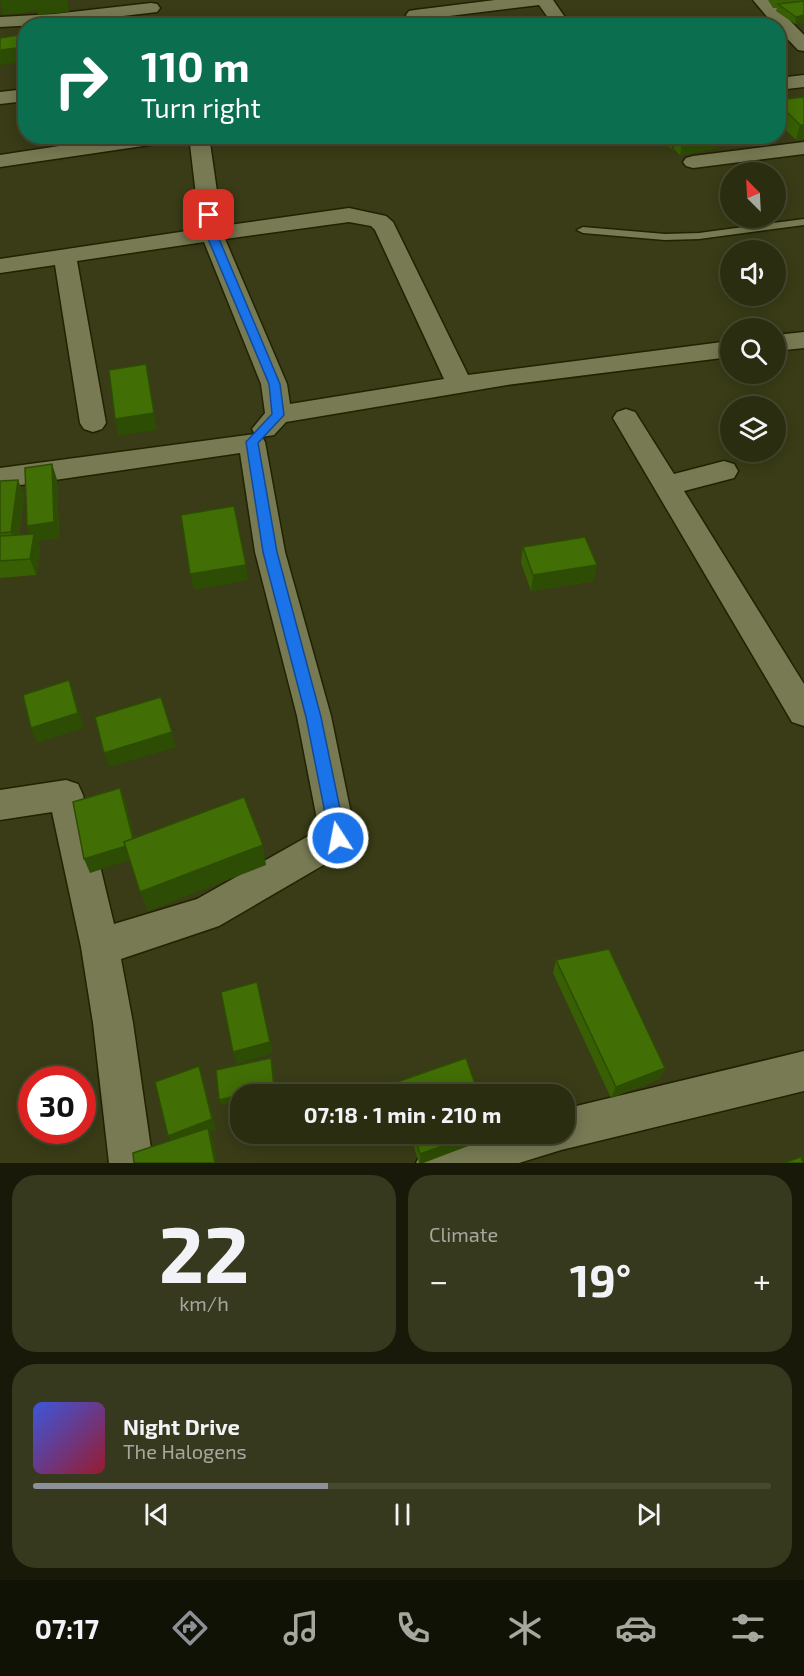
<!DOCTYPE html>
<html lang="en">
<head>
<meta charset="utf-8">
<style>
	body { margin:0; font-family:"Exo 2",sans-serif; background:#37391e; color:#f1f3f6; height:100vh; display:flex; flex-direction:column; font-size:22px; white-space:nowrap }
	* { box-sizing:border-box; margin:0 }
	p { font-size:20px; color:#a6a89f }
	.icon { flex:none; width:33px; height:33px; fill:none; stroke:currentColor; stroke-width:2; stroke-linecap:round; stroke-linejoin:round }
	.map { position:relative; height:1163px; overflow:hidden }
	.sheet { display:flex; flex-direction:column; gap:12px; padding:12px; background:#181909; flex:1 }
	.sheet>* { flex:none }
	.guide { position:absolute; left:18px; top:18px; width:768px; height:126px; border-radius:24px; box-shadow:0 3px 15px #0003,0 0 0 2px #474930; background:#0b6e4f; color:#fff; overflow:hidden }
	.needle { width:39px; rotate:336deg }
	.tools { position:absolute; left:720px; top:162px; display:grid; gap:12px }
	.tools a { display:grid; place-items:center; width:66px; height:66px; border-radius:50%; background:#2b2d10; box-shadow:0 3px 15px #0003,0 0 0 2px #474930; font-size:30px }
	.speed { position:absolute; left:18px; top:1066px; display:flex; gap:12px; font-size:30px; font-weight:700; text-align:center }
	.speed>* { display:grid; place-content:center; width:78px; height:78px; border-radius:50%; background:#2b2d10; box-shadow:0 3px 15px #0003,0 0 0 2px #474930; line-height:1 }
	.speed .limit { border:9px solid #d22; background:#fff; color:#111 }
	.pin { position:absolute; display:grid; place-items:center; width:51px; height:51px; color:#fff; margin:-26px; border-radius:12px; box-shadow:0 3px 9px #0006 }
	.me { position:absolute; width:66px; margin:-33px; rotate:349deg; stroke-linejoin:round; filter:drop-shadow(0 0 4px #0008) }
	.turn { display:flex; align-items:center; gap:21px; height:126px; padding:0 24px; font-size:27px }
	.turn .icon { width:78px; height:78px; stroke-width:2.5 }
	.turn b { display:block; font-size:42px; line-height:51px }
	.big { font-size:45px; font-weight:700; line-height:1.1 }
	.sheet .tile { flex:1; display:flex; flex-direction:column; justify-content:center; gap:9px; min-width:0; padding:0 21px; border-radius:24px; background:#37391e }
	.sheet .dial { align-items:center; gap:0 }
	.dial b { font-size:78px; line-height:1 }
	.song { display:flex; align-items:center; gap:18px }
	.cover { width:72px; height:72px; border-radius:9px; background:linear-gradient(135deg,hsl(230 70% 55%),hsl(350 70% 35%)) }
	.played { height:6px; border-radius:3px; background:linear-gradient(90deg,#8c9099 40%,#474930 40%) }
	.keys { display:flex; justify-content:space-around; direction:ltr }
	.heat { display:flex; justify-content:space-between; align-items:center; font-size:33px; direction:ltr }
	.sheet .tiles { flex:1; display:grid; gap:12px; grid-template-columns:1fr 1fr }
	.tile:last-child { grid-column:span 2 }
	.trip { position:absolute; left:230px; top:1084px; width:345px; height:60px; border-radius:24px; background:#2b2d10; box-shadow:0 3px 15px #0003,0 0 0 2px #474930; font-weight:700; line-height:60px; text-align:center }
	.tab-bar { display:flex; height:96px; justify-content:space-around; align-items:center; background:#111206; color:#a6a89f }
	.tab-bar .icon { width:42px; height:42px }
	.tab-bar .active { color:#8c9099 }
	.tab-bar b { font-size:27px; color:#f1f3f6 }
	.map>svg:first-child { display:block }
</style>
</head>
<body>
<div class="map">
<svg width="804" height="1163" viewBox="0 0 804 1163">
	<rect width="100%" height="100%" fill="#393c16"/>
	<g fill="none" stroke-linecap="round" stroke-linejoin="round">
		<g stroke="#212200" stroke-width="3">
			<polygon id="lane" points="804,219 804,225 699,239 665,240 583,233 577,230 583,227 665,234 699,233"/>
		</g>
		<g stroke="#212200" stroke-width="3">
			<g id="street">
				<polygon points="495,0 553,0 571,26 554,26 539,5 425,19 429,26 411,26 406,15 409,11 415,10"/>
				<polygon points="753,0 770,0 804,35 804,51 798,50 778,29 778,26 775,26"/>
				<polygon points="151,3 157,4 160,8 157,12 54,24 0,27 0,17 54,14"/>
				<polygon points="804,75 804,87 778,90 778,78"/>
				<polygon points="26,89 26,101 0,104 0,92"/>
				<polygon points="125,136 180,136 177,140 170,142 0,167 0,155"/>
				<path d="M189 136H209L222 226 349 208 386 216 393 222 468 375 730 341V357L507 385 286 422 274 435 262 437 265 442 285 552 331 716 356 838 351 849 219 926 121 959 133 1023 153 1163H109L93 1023 81 947 52 812 0 820V790L66 780 78 784 83 795 114 924 197 899 319 830 297 716 255 552 240 453 0 488V468L255 434 252 429 265 413 261 384 204 242 77 261 106 423 102 429 93 432 84 429 80 423 55 265 0 273V259L200 229ZM349 222 371 226 375 230 444 379 290 404 287 384 225 239Z"/>
				<polygon points="804,142 804,154 693,168 686,166 683,162 686,158 693,156"/>
				<polygon points="804,332 804,348 776,351 776,335"/>
				<polygon points="626,409 635,412 674,474 724,461 734,464 738,471 734,478 684,491 804,684 804,726 792,722 613,418 617,412"/>
				<path d="M804 1051V1091L561 1150 519 1163H416L423 1148C469 1129 515 1134 564 1134V1109Z"/>
			</g>
		</g>
		<use href="#lane" fill="#777a53" fill-rule="evenodd"/>
		<use href="#street" fill="#777a53" fill-rule="evenodd"/>
	</g>
	<g fill="#385f04">
		<polygon points="768,0 804,0 804,22 795,24 776,11 777,8 773,8"/>
		<polygon points="804,97 804,139 796,140 778,122 778,100"/>
		<polygon points="665,136 719,136 716,148 680,155 674,149 671,149 664,141"/>
		<polygon points="52,464 57,480 59,538 37,541 40,550 36,575 0,578 0,481 18,480 24,496 19,535 29,534"/>
		<polygon points="523,547 594,581 531,591 521,563"/>
		<polygon points="556,960 665,1068 659,1079 611,1098 553,973"/>
		<polygon points="397,1082 479,1095 397,1095"/>
		<polygon points="410,1134 490,1134 489,1138 423,1163 419,1163"/>
	</g>
	<g fill="#2e4d04">
		<polygon points="0,0 67,0 69,12 38,15 37,11 3,15"/>
		<polygon points="804,15 804,22 795,24 796,17"/>
		<polygon points="26,41 26,62 0,65 0,44"/>
		<polygon points="800,125 804,125 804,139 796,140"/>
		<polygon points="673,136 676,136 674,149 671,149"/>
		<polygon points="700,136 719,136 716,148 680,155 683,139"/>
		<polygon points="146,364 157,430 118,436 115,419"/>
		<polygon points="52,464 57,480 59,538 37,541 40,550 36,575 30,559 32,542 27,526"/>
		<polygon points="18,480 24,496 17,548 11,532"/>
		<polygon points="246,565 248,580 194,590 190,574"/>
		<polygon points="597,565 594,581 531,591 533,575"/>
		<polygon points="69,680 75,696 84,728 37,743 31,728"/>
		<polygon points="172,732 176,747 109,767 104,753"/>
		<polygon points="120,788 126,802 139,857 90,873 84,859"/>
		<polygon points="263,845 266,865 148,911 140,892"/>
		<polygon points="257,982 273,1053 237,1064 233,1052"/>
		<polygon points="271,1058 276,1093 267,1095 241,1095"/>
		<polygon points="199,1066 203,1077 216,1130 210,1132 213,1139 217,1163 215,1163 173,1147 168,1136"/>
		<polygon points="665,1068 659,1079 611,1098 616,1087"/>
		<polygon points="240,1095 240,1101 221,1105 219,1100"/>
		<polygon points="476,1134 490,1134 489,1138 423,1163 420,1163 420,1154"/>
	</g>
	<g fill="#416e05" stroke="#2e4d04" stroke-width="1.5">
		<polygon points="804,1 804,15 796,17 778,4"/>
		<polygon points="26,34 26,47 0,50 0,38"/>
		<polygon points="804,97 804,125 800,125 778,103 778,100"/>
		<polygon points="680,136 700,136 683,139"/>
		<polygon points="146,364 154,413 115,419 109,370"/>
		<polygon points="52,464 54,522 27,526 25,468"/>
		<polygon points="18,480 11,532 0,533 0,481"/>
		<polygon points="234,506 246,565 190,574 181,515"/>
		<polygon points="34,534 30,559 0,561 0,536"/>
		<polygon points="585,537 597,565 533,575 523,547"/>
		<polygon points="69,680 78,713 31,728 23,695"/>
		<polygon points="161,697 172,732 104,753 95,717"/>
		<polygon points="120,788 133,839 124,842 126,846 84,859 73,802"/>
		<polygon points="244,797 263,845 140,892 124,842"/>
		<polygon points="609,949 665,1068 616,1087 556,960"/>
		<polygon points="257,982 270,1042 233,1052 221,992"/>
		<polygon points="271,1058 274,1087 219,1100 216,1070"/>
		<polygon points="466,1058 479,1095 401,1095 397,1082"/>
		<polygon points="199,1066 212,1119 168,1136 155,1082"/>
		<polygon points="208,1128 215,1163 134,1163 133,1153"/>
		<polygon points="414,1134 476,1134 420,1154"/>
		<polygon points="801,1157 803,1163 783,1163"/>
	</g>
	<polygon fill="#1a73e8" stroke="#114b97" stroke-width="1.5" points="209,212 214,215 217,234 280,384 284,415 258,443 277,552 321,717 346,838 344,844 338,846 332,844 330,838 306,717 263,552 246,442 272,414 269,384 206,234 204,215"/>
</svg>
<div class="tools">
<a><svg class="needle" viewBox="-14 -14 28 28"><path d="M0-13l5 13h-10z" fill="#e53935"/><path d="M0 13l5-13h-10z" fill="#a6a89f"/></svg></a>
<a><svg class="icon" aria-label="sound" viewBox="0 0 24 24"><path d="M4 9h4l5-4v14l-5-4H4zM17 9q2 3 0 6"/></svg></a>
<a><svg class="icon" aria-label="search" viewBox="0 0 24 24"><circle cx="10" cy="10" r="6"/><path d="M15 15l6 6"/></svg></a>
<a><svg class="icon" aria-label="layers" viewBox="0 0 24 24"><path d="M12 4l9 5-9 5-9-5zM3 14l9 5 9-5"/></svg></a>
</div>
<div class="speed"><div class="limit">30</div></div>
<div class="pin" style="left:209px;top:215px;background:#d93025"><svg class="icon" aria-label="arrive" viewBox="0 0 24 24"><path d="M6 21V4h12l-3 4 3 4H6"/></svg></div>
<svg class="me" style="left:338px;top:838px" viewBox="-20 -20 40 40"><circle r="17" fill="#1a73e8" stroke="#fff" stroke-width="3"/><path d="M0-11L8 9 0 5-8 9z" fill="#fff"/></svg>
<div class="trip">07:18 · 1 min · 210 m</div>
<div class="guide">
<div class="turn"><svg class="icon" aria-label="right" viewBox="0 0 24 24"><path d="M7 20v-9h11M14 6l5 5-5 5"/></svg><div><b>110 m</b>Turn right</div></div>
</div>
</div>
<section class="sheet">
<div class="tiles">
<div class="tile dial"><b>22</b><p>km/h</p></div>
<div class="tile"><p>Climate</p>
<div class="heat"><a>−</a><b class="big">19°</b><a>+</a></div>
</div>
<div class="tile">
<div class="song"><i class="cover"></i><div><b>Night Drive</b><p>The Halogens</p></div></div>
<div class="played"></div>
<div class="keys"><svg class="icon" aria-label="previous" viewBox="0 0 24 24"><path d="M18 5L8 12l10 7zM5 5v14"/></svg><svg class="icon" aria-label="pause" viewBox="0 0 24 24"><path d="M8 5v14M16 5v14"/></svg><svg class="icon" aria-label="next" viewBox="0 0 24 24"><path d="M6 5l10 7-10 7zM19 5v14"/></svg></div>
</div>
</div>
</section>
<nav class="tab-bar">
<b>07:17</b>
<svg class="icon active" aria-label="directions" viewBox="0 0 24 24"><path d="M12 3l9 9-9 9-9-9zM9 14v-3h6M13 9l2 2-2 2"/></svg>
<svg class="icon" aria-label="music" viewBox="0 0 24 24"><path d="M9 18V5l10-2v13"/><circle cx="6" cy="18" r="3"/><circle cx="16" cy="16" r="3"/></svg>
<svg class="icon" aria-label="phone" viewBox="0 0 24 24"><path d="M5 4h4l2 5-3 2q2 4 5 5l2-3 5 2v4C11 20 4 13 5 4z"/></svg>
<svg class="icon" aria-label="climate" viewBox="0 0 24 24"><path d="M12 3v18M4 7l16 10M4 17L20 7"/></svg>
<svg class="icon" aria-label="car" viewBox="0 0 24 24"><path d="M5 17H2v-5l4-1 3-4h7l3 4 3 1v5h-3M9 17h6M6 11h13"/><circle cx="7" cy="17" r="2"/><circle cx="17" cy="17" r="2"/></svg>
<svg class="icon" aria-label="filters" viewBox="0 0 24 24"><path d="M4 7h16M4 17h16"/><circle cx="9" cy="7" r="2"/><circle cx="15" cy="17" r="2"/></svg>
</nav>
</body>
</html>
